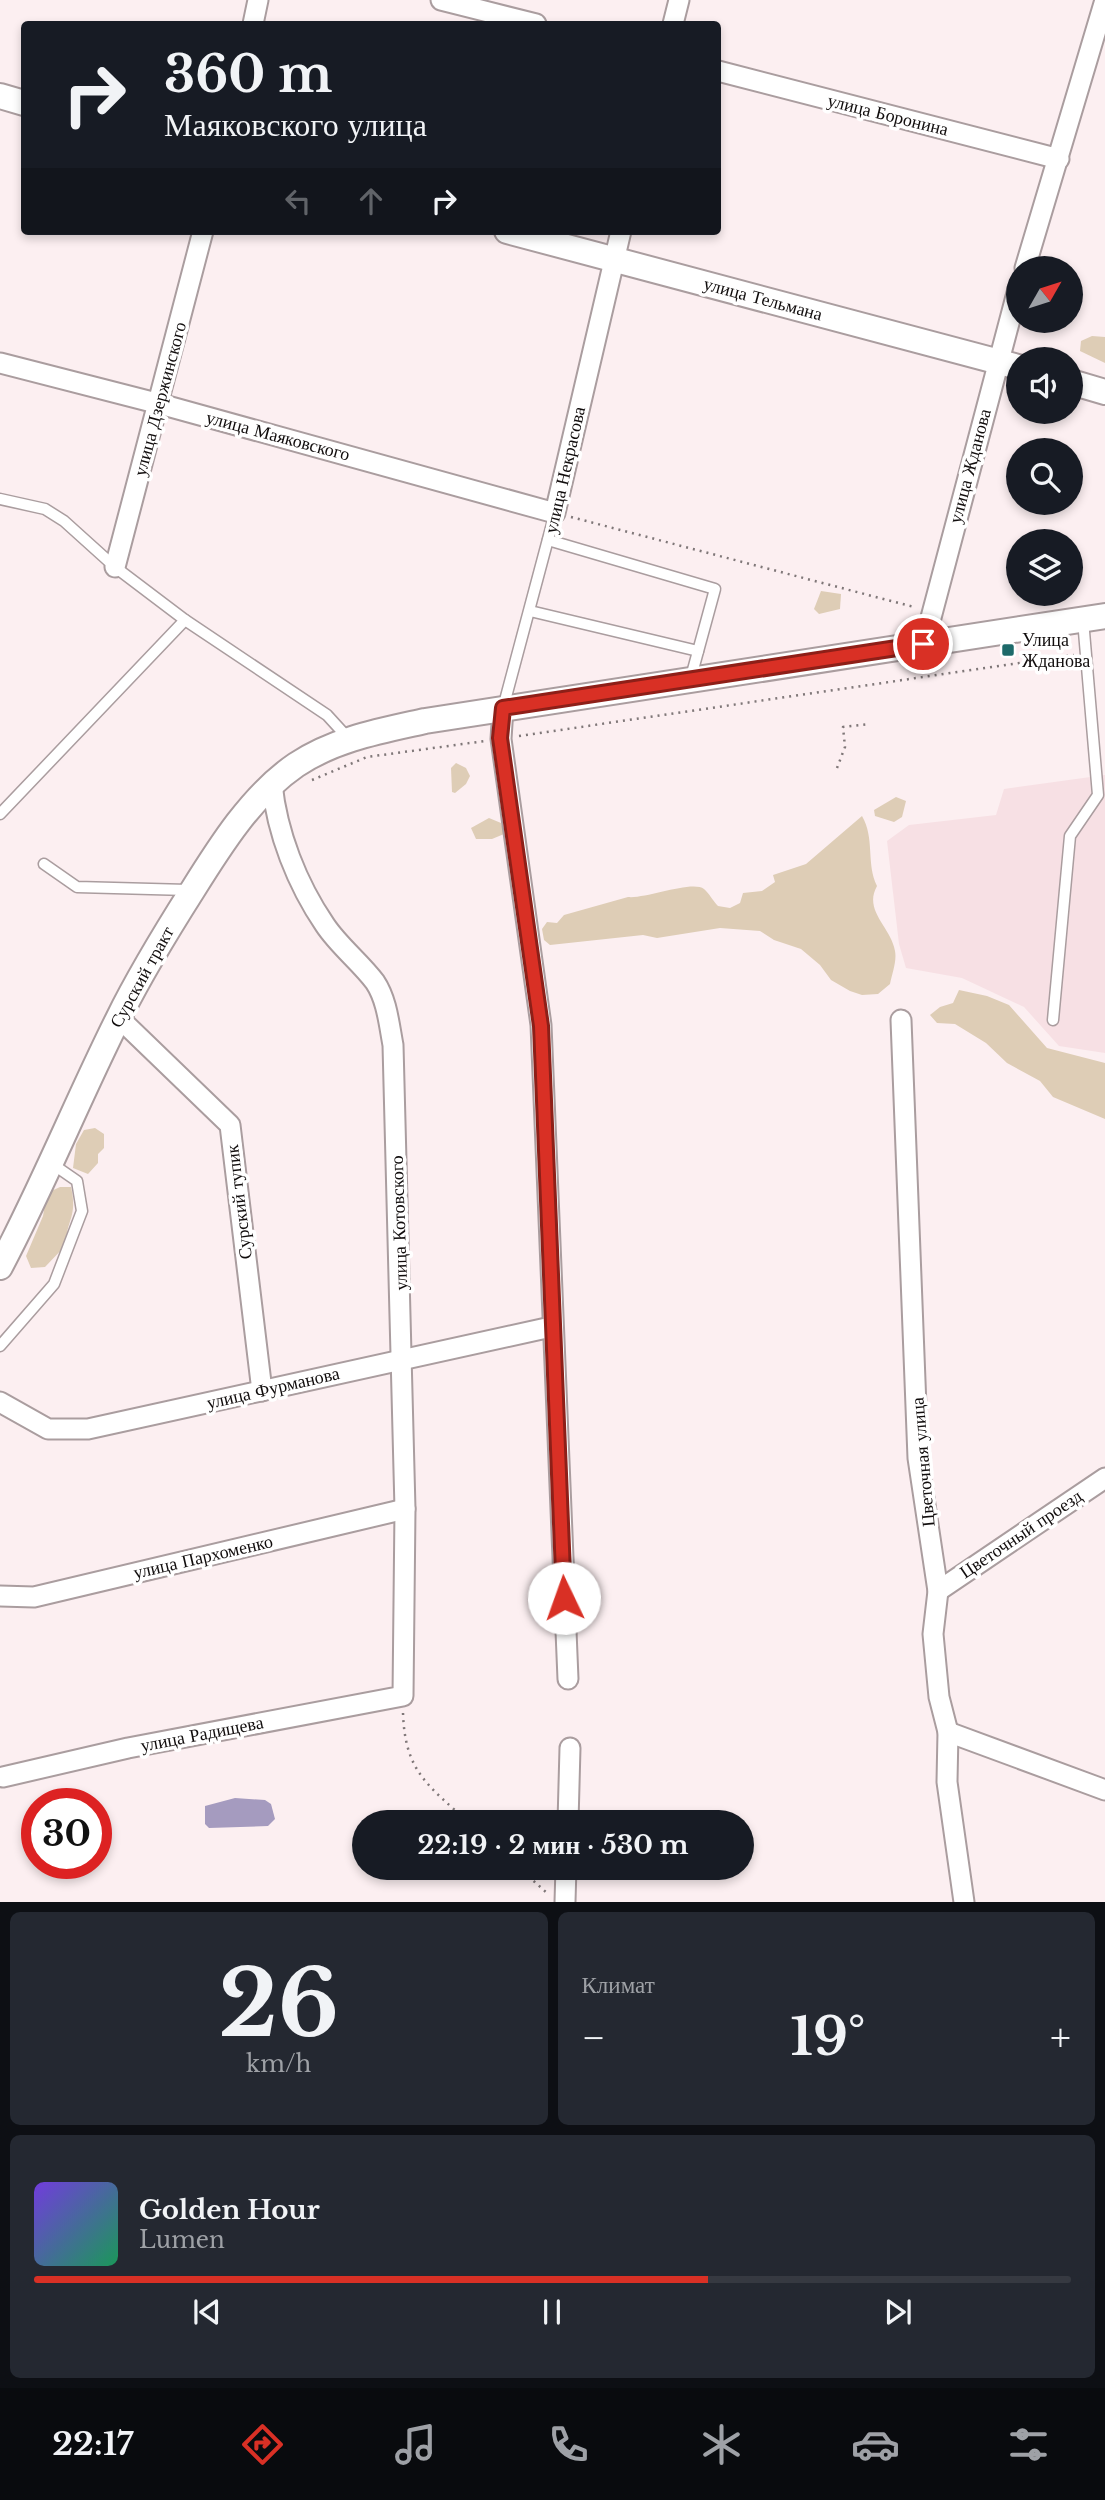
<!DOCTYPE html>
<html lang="ru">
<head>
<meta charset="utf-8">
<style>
	body { margin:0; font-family:"Libre Baskerville",serif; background:#242831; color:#f1f3f6; height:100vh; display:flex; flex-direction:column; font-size:26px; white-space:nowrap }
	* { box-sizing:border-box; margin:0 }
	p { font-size:23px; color:#9ea1a6 }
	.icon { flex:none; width:38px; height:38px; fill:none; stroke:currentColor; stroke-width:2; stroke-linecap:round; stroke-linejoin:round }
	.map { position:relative; height:1902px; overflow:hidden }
	.side { display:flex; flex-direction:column; gap:10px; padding:10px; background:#0d0f14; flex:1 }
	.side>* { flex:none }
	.hud { position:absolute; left:21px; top:21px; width:700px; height:214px; border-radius:7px; box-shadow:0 4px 10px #0003; background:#171b24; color:#f1f3f6; overflow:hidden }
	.needle { width:46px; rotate:51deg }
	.controls { position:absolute; left:1006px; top:256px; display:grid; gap:14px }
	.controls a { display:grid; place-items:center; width:77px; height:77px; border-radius:50%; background:#171b24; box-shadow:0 4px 10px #0003; font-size:35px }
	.speed { position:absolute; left:21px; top:1788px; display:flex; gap:14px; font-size:35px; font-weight:700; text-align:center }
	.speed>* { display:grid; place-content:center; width:91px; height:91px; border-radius:50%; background:#171b24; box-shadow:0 4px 10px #0003; line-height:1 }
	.speed .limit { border:10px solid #d22; background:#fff; color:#111 }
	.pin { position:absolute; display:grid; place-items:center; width:60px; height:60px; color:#fff; margin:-30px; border:4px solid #fff; border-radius:50%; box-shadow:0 2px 7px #0007 }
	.me { position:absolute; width:77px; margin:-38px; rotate:357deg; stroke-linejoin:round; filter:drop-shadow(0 0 5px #0008) }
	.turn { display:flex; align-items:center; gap:24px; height:147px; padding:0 28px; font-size:32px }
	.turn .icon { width:91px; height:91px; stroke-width:2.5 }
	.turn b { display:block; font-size:49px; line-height:60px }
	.lanes { display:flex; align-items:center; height:66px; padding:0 28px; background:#0003; justify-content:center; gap:35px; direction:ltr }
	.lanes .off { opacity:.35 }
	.big { font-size:52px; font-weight:700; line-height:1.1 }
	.side .card { flex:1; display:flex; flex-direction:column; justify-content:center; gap:10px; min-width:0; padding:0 24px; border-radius:10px; background:#242831 }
	.side .dial { align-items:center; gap:0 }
	.dial b { font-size:91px; line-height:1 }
	.song { display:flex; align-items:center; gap:21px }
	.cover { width:84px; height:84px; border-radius:10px; background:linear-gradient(135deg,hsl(260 70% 55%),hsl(150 70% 35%)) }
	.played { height:7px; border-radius:4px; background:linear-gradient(90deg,#d93025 65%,#363941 65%) }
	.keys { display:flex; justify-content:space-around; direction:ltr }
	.heat { display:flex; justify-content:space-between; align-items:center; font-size:38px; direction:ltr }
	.side .tiles { flex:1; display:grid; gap:10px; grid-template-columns:1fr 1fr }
	.card:last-child { grid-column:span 2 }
	.trip { position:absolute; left:352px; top:1810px; width:402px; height:70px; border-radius:35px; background:#171b24; box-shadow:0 4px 10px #0003; font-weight:700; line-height:70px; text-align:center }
	.tabs { display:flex; height:112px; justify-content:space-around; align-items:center; background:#090b0e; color:#9ea1a6 }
	.tabs .icon { width:49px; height:49px }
	.tabs .on { color:#d93025 }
	.tabs b { font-size:32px; color:#f1f3f6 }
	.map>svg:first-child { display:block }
</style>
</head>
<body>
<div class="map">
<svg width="1105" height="1902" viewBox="0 0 1105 1902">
	<rect width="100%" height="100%" fill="#fceff1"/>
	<polygon fill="#f7e0e4" points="1105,775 1105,1053 1059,1046 1024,1007 962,978 906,968 899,944 887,841 909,825 996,815 1004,789"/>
	<g fill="#decdb6">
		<polygon points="1092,336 1105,337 1105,363 1080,351 1081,341"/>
		<polygon points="821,591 841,594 840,609 819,614 814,609"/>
		<polygon points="456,763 466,768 470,776 466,784 455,793 452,792 451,768"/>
		<polygon points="896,797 906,801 902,817 894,822 875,816 874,810"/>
		<path d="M862 816C875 838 866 864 877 886 863 911 891 927 895 951 897 961 892 974 890 984L878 994 862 995 850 991 831 980 820 965 801 949 774 940 760 931 720 928 657 938 643 935 550 945 544 940 542 929 547 922 557 923 564 915 628 897C646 899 692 880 704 889 709 893 713 901 718 906L730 908 740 903 743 893 762 891 775 882 773 875 806 864Z"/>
		<polygon points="489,818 501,823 504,834 492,839 476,839 471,828"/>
		<polygon points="959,990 987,996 1009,1005 1047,1048 1105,1063 1105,1119 1053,1097 1040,1081 1007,1063 986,1043 955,1024 937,1023 930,1015 940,1007 953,1003"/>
		<polygon points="95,1128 104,1134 104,1148 98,1154 98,1163 88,1174 73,1168 76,1144 84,1130"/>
		<path d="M60 1187H71C78 1218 66 1219 66 1245L45 1267 31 1268 26 1256 43 1216 47 1193Z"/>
	</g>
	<polygon fill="#a59bbf" points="235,1798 265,1800 271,1804 275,1819 268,1826 209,1828 205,1824 205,1806"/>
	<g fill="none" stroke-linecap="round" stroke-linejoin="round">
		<g stroke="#aa9d9f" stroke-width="13">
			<g id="service">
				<polyline points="0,499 45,509 64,521 115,567 185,620 327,715 348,738"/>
				<polyline points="548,540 715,589 691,677"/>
				<polyline points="530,611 698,651"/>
				<polyline points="503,708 555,513"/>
				<polyline points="0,814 185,620"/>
				<polyline points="44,864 77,887 188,890"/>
				<polyline points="1053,1020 1070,836 1098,795 1083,620"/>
				<polyline points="0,1346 54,1284 82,1211 77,1181 51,1163"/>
			</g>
		</g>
		<g stroke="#aa9d9f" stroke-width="23">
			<g id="minor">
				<polyline points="441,0 536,24"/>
				<polyline points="253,24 258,0"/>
				<polyline points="673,24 679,0"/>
				<polyline points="718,71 1059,159"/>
				<polyline points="1025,268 1105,0"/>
				<polyline points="0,363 160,404 555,513 621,231"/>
				<polyline points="115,567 203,231"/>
				<polyline points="924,644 1018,289"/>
				<polyline points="503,708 501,739 541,1025 568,1679"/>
				<polyline points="118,1017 230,1125 262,1391"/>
				<polyline points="901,1020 918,1458 938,1591 933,1634 939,1697 948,1732 947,1782 964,1902"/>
				<polyline points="0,1402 48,1429 88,1429 551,1327"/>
				<polyline points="938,1591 1105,1478"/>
				<polyline points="0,1596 34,1597 405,1509"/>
				<polyline points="948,1732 1105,1790"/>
				<path d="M3 1777 128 1748 403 1696 405 1509 393 1045C389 1024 387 1000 375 982 360 962 339 946 325 925 297 884 277 833 272 784"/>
				<polyline points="568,1822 570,1748"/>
				<polyline points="565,1902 566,1867"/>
			</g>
		</g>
		<g stroke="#aa9d9f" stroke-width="28">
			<g id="tertiary">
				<polyline points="0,96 24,103"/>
				<polyline points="507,231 1018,367"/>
				<polyline points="1071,382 1105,392"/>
				<path d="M0 1267C43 1186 77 1101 118 1019 140 974 166 932 192 891 220 846 252 795 296 765 335 739 380 731 425 721L1105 616"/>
			</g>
		</g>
		<g stroke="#7f7778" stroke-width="2.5" stroke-dasharray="2 5" stroke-linecap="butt">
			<polyline points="571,517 914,607"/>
			<polyline points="519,736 1074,655"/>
			<polyline points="837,768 845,747 843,727 869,724"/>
			<polyline points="312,780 367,757 485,741"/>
			<path d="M403 1713C405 1772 428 1785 468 1822"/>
			<polyline points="518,1867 547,1893"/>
		</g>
		<use href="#service" stroke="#fff" stroke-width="10"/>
		<use href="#minor" stroke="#fff" stroke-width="19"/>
		<use href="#tertiary" stroke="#fff" stroke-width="24"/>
	</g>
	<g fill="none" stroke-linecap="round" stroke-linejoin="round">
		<g stroke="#8d1f18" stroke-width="18">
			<polyline id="route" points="564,1598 541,1026 500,738 503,708 923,644"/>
		</g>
		<use href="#route" stroke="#d93025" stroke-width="12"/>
	</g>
	<rect fill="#1d6a6a" stroke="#fff" stroke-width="2.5" x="1001" y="643" width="14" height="14" rx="3.5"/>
	<g text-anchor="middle" stroke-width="7" stroke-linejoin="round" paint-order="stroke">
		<g font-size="18" fill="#110d0d" stroke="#fff">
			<text transform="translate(888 115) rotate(14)" y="6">улица Боронина</text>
			<text transform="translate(763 299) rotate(15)" y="6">улица Тельмана</text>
			<text transform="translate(160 399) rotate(-75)" y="6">улица Дзержинского</text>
			<text transform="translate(278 436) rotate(15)" y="6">улица Маяковского</text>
			<text transform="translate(970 466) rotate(-75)" y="6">улица Жданова</text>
			<text transform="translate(565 470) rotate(-77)" y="6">улица Некрасова</text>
			<text transform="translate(142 977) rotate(-61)" y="6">Сурский тракт</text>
			<text transform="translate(239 1202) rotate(-97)" y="6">Сурский тупик</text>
			<text transform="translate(399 1223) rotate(-92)" y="6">улица Котовского</text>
			<text transform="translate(273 1388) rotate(-13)" y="6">улица Фурманова</text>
			<text transform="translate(923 1462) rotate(-95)" y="6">Цветочная улица</text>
			<text transform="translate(1021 1534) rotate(-34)" y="6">Цветочный проезд</text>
			<text transform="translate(203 1557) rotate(-13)" y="6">улица Пархоменко</text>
			<text transform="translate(202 1734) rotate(-11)" y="6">улица Радищева</text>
		</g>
		<g font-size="18" fill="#110d0d" stroke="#fff" text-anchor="start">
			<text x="1022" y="646">Улица<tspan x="1022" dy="21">Жданова</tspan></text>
		</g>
	</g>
</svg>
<div class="controls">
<a><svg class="needle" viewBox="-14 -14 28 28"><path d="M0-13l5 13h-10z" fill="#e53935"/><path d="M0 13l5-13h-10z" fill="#9ea1a6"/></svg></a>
<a><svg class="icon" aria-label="sound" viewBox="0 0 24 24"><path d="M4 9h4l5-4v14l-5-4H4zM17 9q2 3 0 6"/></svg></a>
<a><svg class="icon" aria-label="search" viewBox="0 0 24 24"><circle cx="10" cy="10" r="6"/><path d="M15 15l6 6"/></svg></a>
<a><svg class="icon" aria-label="layers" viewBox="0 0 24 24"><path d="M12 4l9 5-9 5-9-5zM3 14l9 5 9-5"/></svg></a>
</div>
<div class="speed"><div class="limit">30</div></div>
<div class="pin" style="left:923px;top:644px;background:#d93025"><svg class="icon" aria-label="arrive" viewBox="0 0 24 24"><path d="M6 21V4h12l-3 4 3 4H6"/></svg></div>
<svg class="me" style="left:564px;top:1598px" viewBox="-20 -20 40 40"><circle r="19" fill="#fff"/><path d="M0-13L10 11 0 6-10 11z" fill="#d93025"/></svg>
<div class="trip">22:19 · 2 мин · 530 m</div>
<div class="hud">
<div class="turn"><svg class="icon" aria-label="right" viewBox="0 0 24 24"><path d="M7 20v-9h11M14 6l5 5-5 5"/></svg><div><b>360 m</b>Маяковского улица</div></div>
<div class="lanes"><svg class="icon off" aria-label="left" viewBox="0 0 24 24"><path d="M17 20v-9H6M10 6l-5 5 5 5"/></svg><svg class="icon off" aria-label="ahead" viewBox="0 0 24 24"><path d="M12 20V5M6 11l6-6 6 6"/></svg><svg class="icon" aria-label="right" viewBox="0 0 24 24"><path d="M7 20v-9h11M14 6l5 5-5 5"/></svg></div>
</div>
</div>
<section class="side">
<div class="tiles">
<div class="card dial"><b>26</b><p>km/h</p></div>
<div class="card"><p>Климат</p>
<div class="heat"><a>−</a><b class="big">19°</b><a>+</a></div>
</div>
<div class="card">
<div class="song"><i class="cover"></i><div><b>Golden Hour</b><p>Lumen</p></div></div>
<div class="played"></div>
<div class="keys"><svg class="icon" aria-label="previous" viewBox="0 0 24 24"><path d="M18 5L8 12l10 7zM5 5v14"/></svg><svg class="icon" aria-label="pause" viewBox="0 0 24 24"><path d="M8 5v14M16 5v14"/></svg><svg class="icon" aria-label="next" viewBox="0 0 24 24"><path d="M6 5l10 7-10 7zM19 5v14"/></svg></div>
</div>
</div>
</section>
<nav class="tabs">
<b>22:17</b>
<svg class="icon on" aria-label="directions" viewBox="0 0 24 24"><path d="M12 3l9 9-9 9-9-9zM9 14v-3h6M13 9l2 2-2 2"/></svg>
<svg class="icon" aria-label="music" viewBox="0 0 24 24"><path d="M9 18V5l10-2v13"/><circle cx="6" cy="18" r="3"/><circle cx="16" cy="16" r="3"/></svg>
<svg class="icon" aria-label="phone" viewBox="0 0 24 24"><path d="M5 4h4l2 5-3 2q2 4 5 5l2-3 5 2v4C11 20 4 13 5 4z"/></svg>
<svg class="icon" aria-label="climate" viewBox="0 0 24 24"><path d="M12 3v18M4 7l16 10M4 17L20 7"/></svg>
<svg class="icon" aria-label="car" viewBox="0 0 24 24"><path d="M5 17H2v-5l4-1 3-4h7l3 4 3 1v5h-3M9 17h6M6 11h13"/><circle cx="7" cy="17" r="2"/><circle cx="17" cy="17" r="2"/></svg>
<svg class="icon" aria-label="filters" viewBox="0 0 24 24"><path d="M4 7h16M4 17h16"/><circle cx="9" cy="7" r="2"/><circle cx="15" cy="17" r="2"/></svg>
</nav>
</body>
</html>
